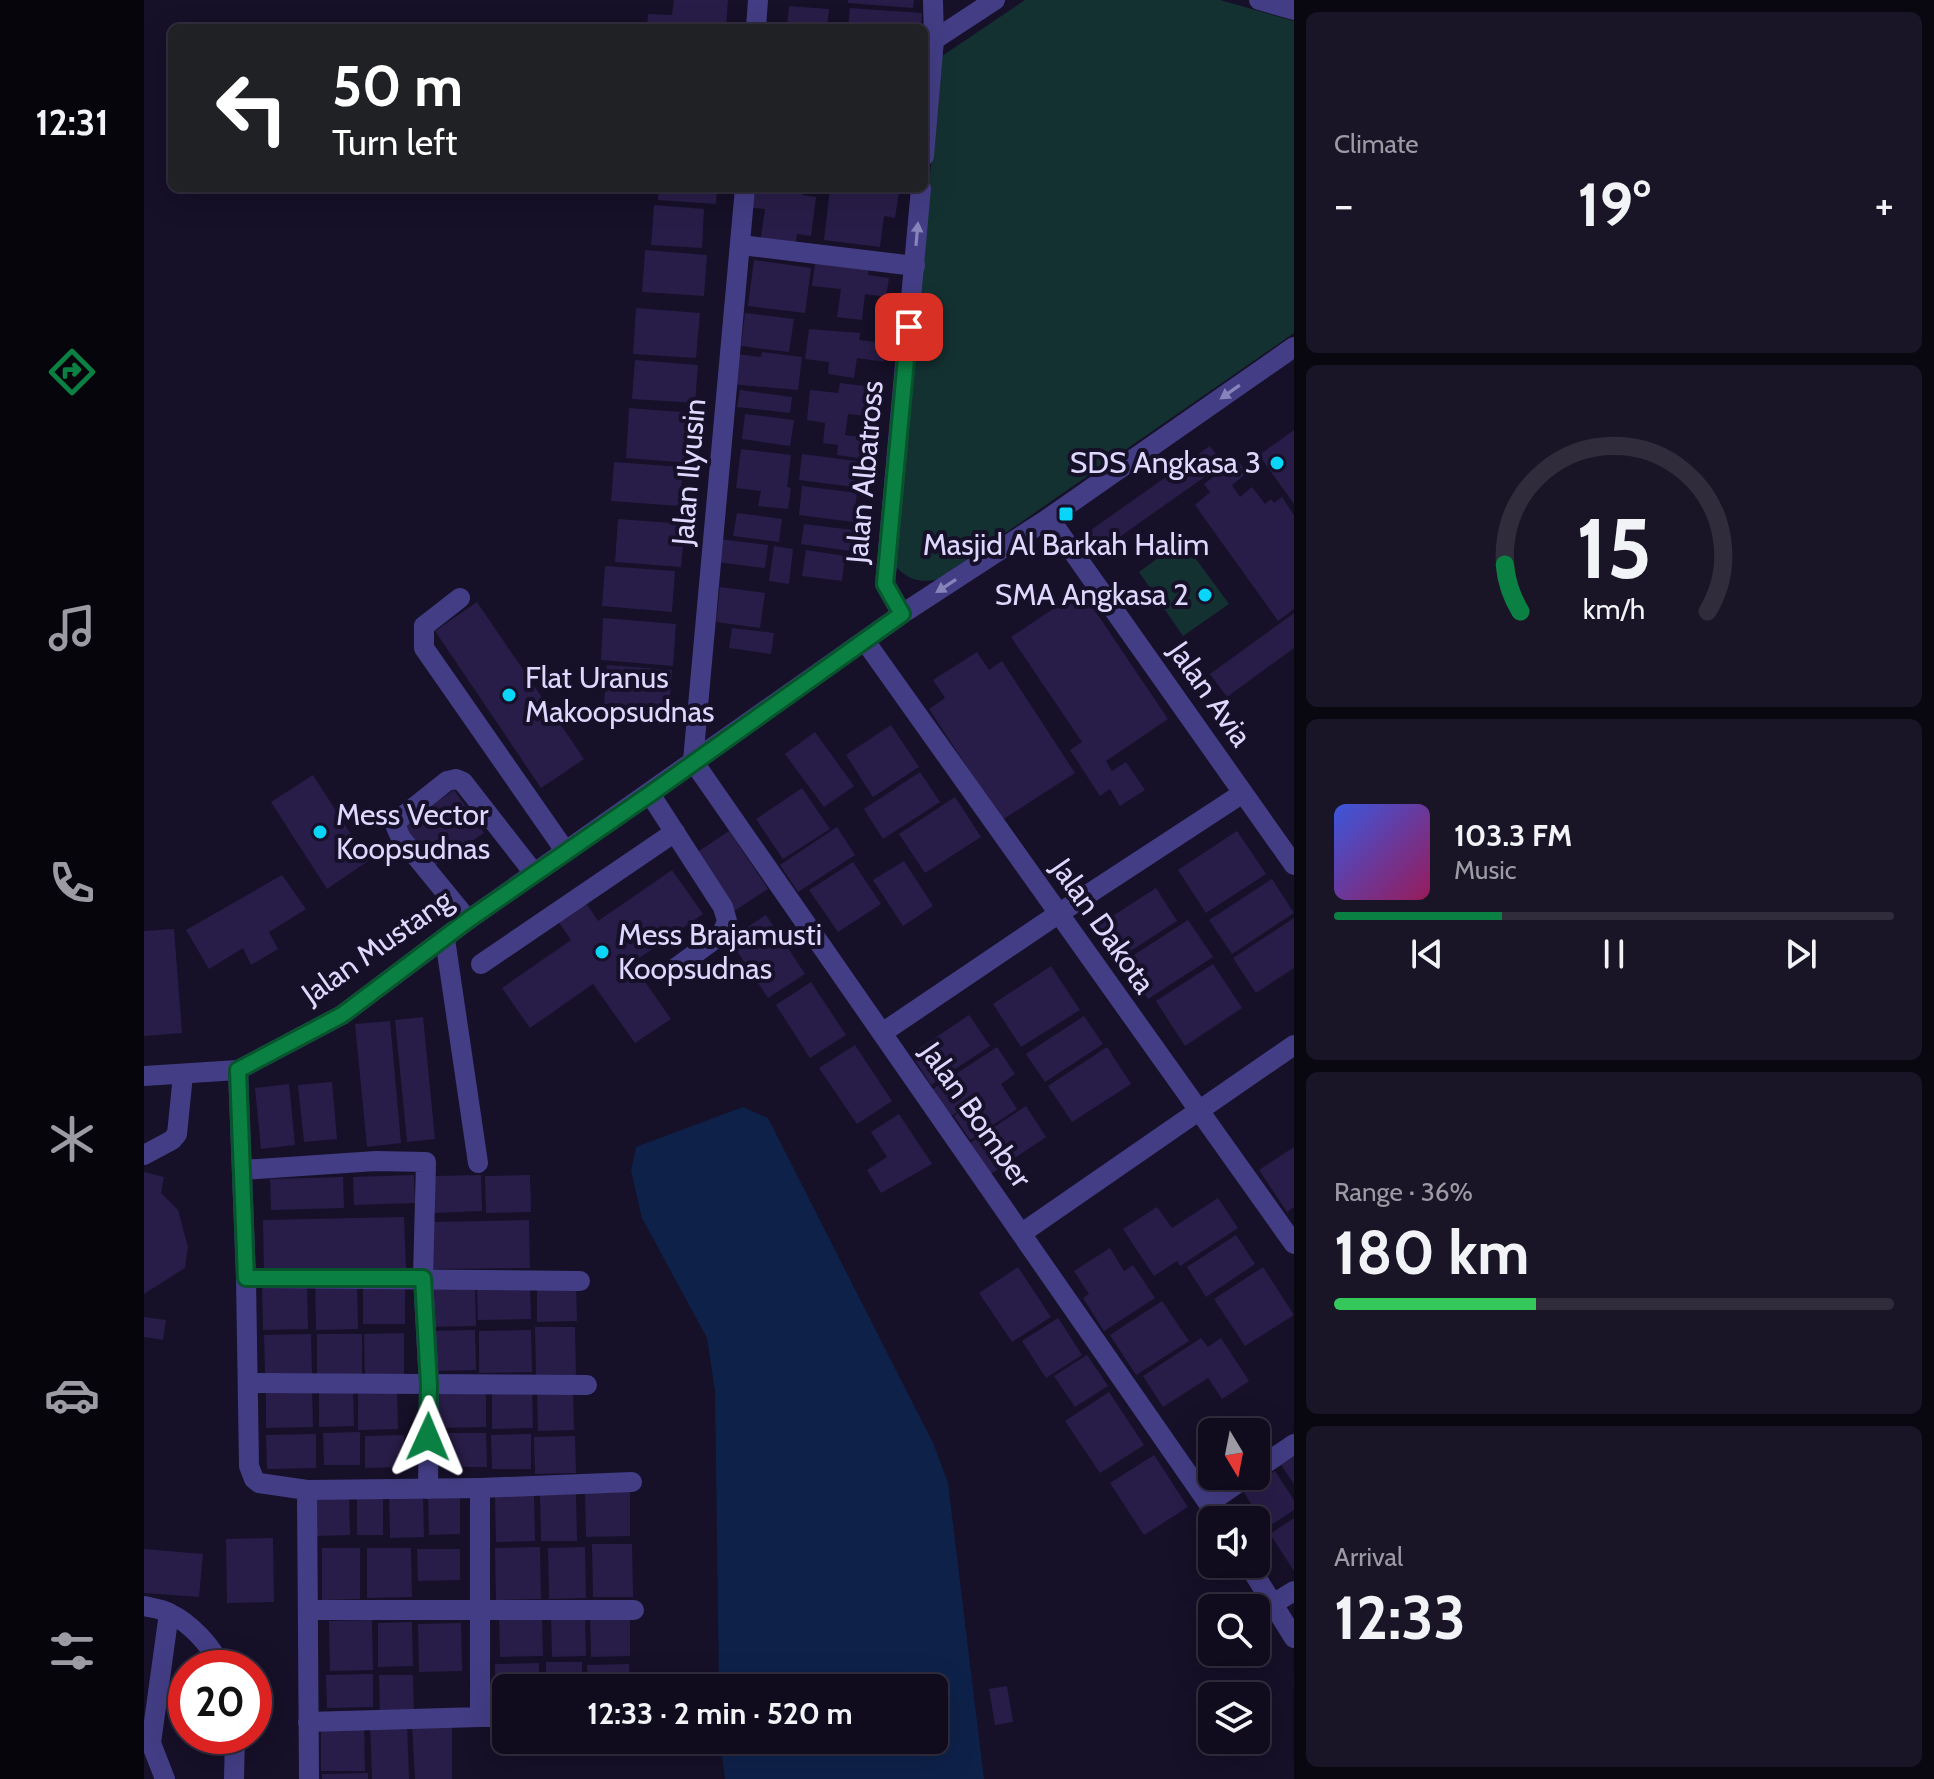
<!DOCTYPE html>
<html lang="en">
<head>
<meta charset="utf-8">
<style>
	body { margin:0; font-family:Cabin,sans-serif; background:#191527; color:#f1f3f6; height:100vh; display:flex; flex-direction:column; font-size:30px; white-space:nowrap }
	* { box-sizing:border-box; margin:0 }
	p { font-size:26px; color:#9c9ba4 }
	.icon { flex:none; width:44px; height:44px; fill:none; stroke:currentColor; stroke-width:2; stroke-linecap:round; stroke-linejoin:round }
	.map { position:relative; flex:1; overflow:hidden }
	.sheet { display:flex; flex-direction:column; gap:12px; padding:12px; background:#090710; width:640px }
	.sheet>* { flex:none }
	.top-card { position:absolute; left:24px; top:24px; width:760px; height:168px; border-radius:12px; box-shadow:0 8px 32px #0002,0 0 0 2px #302c3c; background:#202124; color:#fff; overflow:hidden }
	.needle { width:52px; rotate:170deg }
	.fabs { position:absolute; left:1054px; top:1418px; display:grid; gap:16px }
	.fabs a { display:grid; place-items:center; width:72px; height:72px; border-radius:12px; background:#100c1e; box-shadow:0 8px 32px #0002,0 0 0 2px #302c3c; font-size:40px }
	.speed { position:absolute; left:24px; top:1650px; display:flex; gap:16px; font-size:40px; font-weight:700; text-align:center }
	.speed>* { display:grid; place-content:center; width:104px; height:104px; border-radius:50%; background:#100c1e; box-shadow:0 8px 32px #0002,0 0 0 2px #302c3c; line-height:1 }
	.speed .limit { border:12px solid #d22; background:#fff; color:#111 }
	.pin { position:absolute; display:grid; place-items:center; width:68px; height:68px; color:#fff; margin:-34px; border-radius:16px; box-shadow:0 4px 12px #0006 }
	.me { position:absolute; width:88px; margin:-44px; rotate:1deg; stroke-linejoin:round; filter:drop-shadow(0 0 6px #0008) }
	.turn { display:flex; align-items:center; gap:28px; height:168px; padding:0 32px; font-size:36px }
	.turn .icon { width:104px; height:104px; stroke-width:2.5 }
	.turn b { display:block; font-size:56px; line-height:68px }
	.big { font-size:60px; font-weight:800; line-height:1.1 }
	.sheet .tile { flex:1; display:flex; flex-direction:column; justify-content:center; gap:12px; min-width:0; padding:0 28px; border-radius:12px; background:#191527 }
	.sheet .dial { align-items:center; gap:0 }
	.dial svg { height:208px; overflow:visible; fill:none; stroke:#302c3c; stroke-width:7; stroke-linecap:round; text-anchor:middle }
	.dial text { fill:#f1f3f6; stroke:none }
	.song { display:flex; align-items:center; gap:24px }
	.cover { width:96px; height:96px; border-radius:12px; background:linear-gradient(135deg,hsl(230 70% 55%),hsl(330 70% 35%)) }
	.played { height:8px; border-radius:4px; background:linear-gradient(90deg,#0b8043 30%,#302c3c 30%) }
	.keys { display:flex; justify-content:space-around; direction:ltr }
	.heat { display:flex; justify-content:space-between; align-items:center; font-size:44px; direction:ltr }
	.charge { height:12px; border-radius:6px; background:linear-gradient(90deg,#34c759 36%,#302c3c 0) }
	.trip { position:absolute; left:348px; top:1674px; width:456px; height:80px; border-radius:12px; background:#100c1e; box-shadow:0 8px 32px #0002,0 0 0 2px #302c3c; font-weight:800; line-height:80px; text-align:center }
	main { display:flex; flex:1; min-height:0 }
	.menu { display:flex; flex-direction:column; width:144px; justify-content:space-around; align-items:center; background:#06050c; color:#9c9ba4 }
	.menu .icon { width:56px; height:56px }
	.menu .selected { color:#0b8043 }
	.menu b { font-size:36px; color:#f1f3f6 }
	.map>svg:first-child { display:block }
</style>
</head>
<body>
<main>
<nav class="menu">
<b>12:31</b>
<svg class="icon selected" aria-label="directions" viewBox="0 0 24 24"><path d="M12 3l9 9-9 9-9-9zM9 14v-3h6M13 9l2 2-2 2"/></svg>
<svg class="icon" aria-label="music" viewBox="0 0 24 24"><path d="M9 18V5l10-2v13"/><circle cx="6" cy="18" r="3"/><circle cx="16" cy="16" r="3"/></svg>
<svg class="icon" aria-label="phone" viewBox="0 0 24 24"><path d="M5 4h4l2 5-3 2q2 4 5 5l2-3 5 2v4C11 20 4 13 5 4z"/></svg>
<svg class="icon" aria-label="climate" viewBox="0 0 24 24"><path d="M12 3v18M4 7l16 10M4 17L20 7"/></svg>
<svg class="icon" aria-label="car" viewBox="0 0 24 24"><path d="M5 17H2v-5l4-1 3-4h7l3 4 3 1v5h-3M9 17h6M6 11h13"/><circle cx="7" cy="17" r="2"/><circle cx="17" cy="17" r="2"/></svg>
<svg class="icon" aria-label="filters" viewBox="0 0 24 24"><path d="M4 7h16M4 17h16"/><circle cx="9" cy="7" r="2"/><circle cx="15" cy="17" r="2"/></svg>
</nav>
<div class="map">
<svg width="1150" height="1779" viewBox="0 0 1150 1779">
	<rect width="100%" height="100%" fill="#161028"/>
	<g fill="#143132">
		<path d="M881 0H1076L1150 21V333L795 579C773 584 763 579 747 562L798 56Z"/>
		<polygon points="1038,540 1085,604 1039,636 995,572"/>
	</g>
	<polygon fill="#0e2149" points="599,1107 624,1118 790,1445 804,1483 840,1779 581,1779 576,1740 790,1740 790,1688 575,1688 571,1391 563,1338 498,1218 487,1171 492,1147"/>
	<g fill="#281d48">
		<polygon points="530,0 584,0 582,28 503,28 504,14 528,15"/>
		<polygon points="704,0 770,0 769,8 704,3"/>
		<polygon points="645,6 685,9 683,28 643,28"/>
		<polygon points="706,8 778,13 777,28 704,28"/>
		<polygon points="515,188 573,188 572,204 514,200"/>
		<polygon points="604,188 659,188 658,195 672,197 667,236 653,234 651,249 616,244 621,209 601,207"/>
		<polygon points="686,188 723,188 755,192 751,218 740,216 736,247 680,240"/>
		<polygon points="510,205 560,209 558,248 507,245"/>
		<polygon points="501,250 563,255 560,296 498,292"/>
		<polygon points="672,257 725,269 724,275 745,278 742,297 721,294 718,320 693,317 697,289 668,286"/>
		<polygon points="610,260 667,268 661,313 604,306"/>
		<polygon points="492,308 556,313 552,358 489,354"/>
		<polygon points="601,313 650,319 645,352 597,346"/>
		<polygon points="665,329 716,333 715,340 743,343 740,362 713,358 710,378 684,374 685,362 661,359"/>
		<polygon points="618,352 658,357 654,390 587,384 592,354 617,357"/>
		<polygon points="491,360 554,365 551,403 488,399"/>
		<polygon points="696,383 737,388 733,417 704,414 701,435 730,439 728,460 693,455 694,445 679,443 681,423 663,420 666,390 694,393"/>
		<polygon points="596,390 648,397 646,413 593,407"/>
		<polygon points="485,408 550,413 547,463 482,458"/>
		<polygon points="601,414 650,420 646,446 598,439"/>
		<polygon points="1150,430 1150,504 1115,455"/>
		<polygon points="1066,446 1079,464 957,550 944,532"/>
		<polygon points="597,449 647,455 643,487 647,488 644,509 614,506 617,491 592,488"/>
		<polygon points="658,454 720,462 717,488 655,480"/>
		<polygon points="1093,459 1103,473 1088,485 1096,497 1108,487 1121,504 1127,499 1130,503 1138,497 1150,515 1150,609 1134,621 1051,505 1066,492 1060,484"/>
		<polygon points="470,462 539,467 536,506 467,501"/>
		<polygon points="658,486 713,493 709,522 655,515"/>
		<polygon points="593,513 638,519 635,542 589,536"/>
		<polygon points="474,519 541,524 537,567 471,562"/>
		<polygon points="660,524 709,530 706,551 657,544"/>
		<polygon points="575,539 624,545 621,568 573,562"/>
		<polygon points="630,546 649,549 645,584 625,581"/>
		<polygon points="662,550 701,556 698,581 658,576"/>
		<polygon points="461,566 531,571 528,612 458,606"/>
		<polygon points="576,587 621,593 616,628 572,622"/>
		<polygon points="937,590 1024,719 962,761 968,771 982,762 1001,790 976,806 966,789 956,796 926,750 938,742 867,637"/>
		<polygon points="333,602 440,759 397,788 291,631"/>
		<polygon points="1150,613 1150,648 1083,697 1066,674"/>
		<polygon points="459,618 532,624 529,666 457,660"/>
		<polygon points="588,628 630,633 627,654 585,648"/>
		<polygon points="833,652 845,670 858,661 931,773 858,820 785,709 801,698 789,680"/>
		<polygon points="463,665 528,670 525,709 460,704"/>
		<polygon points="747,725 775,767 729,797 702,755"/>
		<polygon points="671,732 710,786 680,807 641,754"/>
		<polygon points="776,772 796,802 739,839 720,809"/>
		<polygon points="169,775 224,861 183,889 127,802"/>
		<polygon points="658,788 686,829 639,859 612,819"/>
		<polygon points="310,790 340,833 287,868 258,825"/>
		<polygon points="811,797 837,837 781,873 755,834"/>
		<polygon points="693,827 711,855 654,892 636,865"/>
		<polygon points="585,831 624,889 590,911 552,853"/>
		<polygon points="1093,831 1122,874 1062,913 1034,870"/>
		<polygon points="760,861 789,906 759,926 729,880"/>
		<polygon points="709,862 737,904 694,932 665,890"/>
		<polygon points="528,870 559,914 488,963 527,1019 491,1043 449,984 386,1028 358,988 427,940 414,921 442,903 454,921"/>
		<polygon points="138,875 162,909 125,932 134,949 107,965 99,948 65,969 42,930"/>
		<polygon points="1128,879 1150,913 1088,954 1065,920"/>
		<polygon points="1012,888 1033,921 971,961 950,928"/>
		<polygon points="622,915 661,974 624,998 585,939"/>
		<polygon points="1150,918 1150,968 1112,993 1089,958"/>
		<polygon points="1044,920 1069,957 1004,999 979,962"/>
		<polygon points="30,929 38,1033 0,1036 0,931"/>
		<polygon points="1069,964 1098,1008 1041,1046 1012,1001"/>
		<polygon points="907,966 936,1010 877,1047 849,1004"/>
		<polygon points="667,982 702,1035 666,1058 632,1005"/>
		<polygon points="825,1015 846,1046 787,1085 767,1054"/>
		<polygon points="940,1016 959,1044 901,1082 882,1054"/>
		<polygon points="279,1017 291,1139 263,1142 251,1020"/>
		<polygon points="246,1021 257,1143 223,1147 211,1024"/>
		<polygon points="711,1045 748,1101 713,1124 675,1068"/>
		<polygon points="853,1047 871,1074 857,1084 873,1109 826,1140 810,1116 816,1110 804,1118 786,1091"/>
		<polygon points="963,1047 987,1084 928,1122 904,1086"/>
		<polygon points="188,1082 193,1139 160,1142 154,1085"/>
		<polygon points="145,1084 151,1145 117,1149 111,1088"/>
		<polygon points="882,1106 902,1137 847,1174 826,1143"/>
		<polygon points="755,1114 788,1164 737,1193 723,1170 743,1157 727,1132"/>
		<polygon points="1150,1147 1150,1207 1143,1212 1115,1170"/>
		<polygon points="0,1172 20,1177 17,1193 34,1210 44,1247 41,1268 0,1294"/>
		<polygon points="270,1175 271,1203 210,1205 209,1177"/>
		<polygon points="337,1175 338,1211 290,1213 289,1176"/>
		<polygon points="386,1175 387,1212 342,1213 341,1176"/>
		<polygon points="199,1177 200,1208 127,1210 126,1179"/>
		<polygon points="1074,1198 1094,1228 1036,1266 1033,1261 1010,1276 979,1229 1013,1207 1028,1228"/>
		<polygon points="260,1217 262,1270 120,1273 119,1220"/>
		<polygon points="385,1220 386,1268 289,1269 289,1222"/>
		<polygon points="1092,1235 1111,1264 1062,1297 1043,1267"/>
		<polygon points="966,1248 980,1271 989,1265 1011,1298 960,1331 939,1298 945,1294 930,1271"/>
		<polygon points="874,1267 907,1317 868,1342 835,1293"/>
		<polygon points="1119,1267 1150,1315 1101,1346 1070,1299"/>
		<polygon points="213,1280 214,1329 172,1330 171,1281"/>
		<polygon points="261,1280 261,1324 219,1324 219,1281"/>
		<polygon points="163,1282 164,1329 119,1330 118,1283"/>
		<polygon points="393,1282 432,1282 433,1321 393,1322"/>
		<polygon points="284,1284 331,1284 332,1326 285,1327"/>
		<polygon points="386,1286 387,1319 334,1320 333,1287"/>
		<polygon points="1018,1301 1045,1341 992,1375 966,1335"/>
		<polygon points="0,1317 22,1320 19,1340 0,1337"/>
		<polygon points="914,1318 938,1355 902,1378 878,1341"/>
		<polygon points="391,1327 431,1327 432,1377 392,1378"/>
		<polygon points="331,1330 332,1370 285,1371 284,1331"/>
		<polygon points="387,1330 388,1372 335,1373 335,1331"/>
		<polygon points="260,1333 260,1379 221,1380 220,1334"/>
		<polygon points="167,1334 168,1374 121,1375 120,1335"/>
		<polygon points="173,1334 218,1334 218,1374 173,1375"/>
		<polygon points="1057,1338 1064,1347 1077,1338 1105,1381 1078,1399 1064,1378 1019,1407 999,1376"/>
		<polygon points="943,1355 964,1386 931,1407 910,1376"/>
		<polygon points="342,1386 342,1427 295,1428 294,1387"/>
		<polygon points="388,1387 389,1428 348,1429 348,1388"/>
		<polygon points="168,1389 169,1427 122,1428 122,1390"/>
		<polygon points="209,1389 210,1426 175,1427 175,1390"/>
		<polygon points="429,1389 430,1430 394,1431 393,1390"/>
		<polygon points="253,1390 254,1429 214,1430 214,1391"/>
		<polygon points="965,1392 1000,1445 956,1473 921,1421"/>
		<polygon points="216,1432 216,1465 180,1465 179,1433"/>
		<polygon points="300,1433 342,1433 343,1467 301,1467"/>
		<polygon points="172,1434 172,1468 123,1469 122,1435"/>
		<polygon points="387,1434 387,1469 348,1469 347,1435"/>
		<polygon points="260,1435 260,1467 221,1468 221,1436"/>
		<polygon points="431,1436 432,1473 391,1474 390,1437"/>
		<polygon points="1010,1455 1044,1507 1000,1535 966,1483"/>
		<polygon points="1150,1456 1150,1484 1137,1465"/>
		<polygon points="1131,1471 1150,1500 1150,1510 1122,1528 1099,1491"/>
		<polygon points="486,1489 486,1536 442,1537 441,1490"/>
		<polygon points="245,1491 279,1491 280,1537 246,1538"/>
		<polygon points="172,1494 205,1494 206,1535 173,1536"/>
		<rect x="213" y="1494" width="26" height="41"/>
		<polygon points="284,1494 316,1494 316,1534 285,1535"/>
		<polygon points="432,1494 433,1541 397,1541 396,1495"/>
		<polygon points="390,1495 391,1541 352,1542 351,1496"/>
		<polygon points="1150,1518 1150,1571 1126,1534"/>
		<polygon points="129,1538 130,1602 83,1603 82,1539"/>
		<polygon points="448,1544 488,1544 489,1597 449,1597"/>
		<polygon points="396,1547 397,1599 352,1600 351,1548"/>
		<polygon points="441,1547 442,1598 405,1599 404,1548"/>
		<polygon points="178,1548 216,1548 216,1599 178,1600"/>
		<polygon points="223,1548 267,1548 268,1597 223,1598"/>
		<polygon points="0,1549 59,1554 55,1597 0,1593"/>
		<polygon points="273,1549 316,1549 316,1580 274,1581"/>
		<polygon points="486,1614 486,1656 447,1657 446,1615"/>
		<polygon points="398,1616 399,1656 356,1657 355,1617"/>
		<polygon points="407,1616 441,1616 442,1656 408,1657"/>
		<polygon points="228,1620 229,1670 186,1671 185,1621"/>
		<polygon points="268,1622 269,1666 234,1667 234,1623"/>
		<polygon points="317,1623 318,1671 275,1672 274,1624"/>
		<rect x="402" y="1662" width="36" height="26"/>
		<polygon points="395,1663 395,1688 362,1688 362,1709 352,1709 351,1664"/>
		<polygon points="485,1664 486,1688 444,1688 443,1665"/>
		<polygon points="229,1674 229,1707 183,1708 182,1675"/>
		<polygon points="235,1675 269,1675 270,1716 236,1717"/>
		<polygon points="863,1686 869,1722 851,1725 845,1689"/>
		<polygon points="220,1723 221,1771 177,1771 177,1724"/>
		<polygon points="263,1723 265,1779 228,1779 226,1724"/>
		<polygon points="308,1723 308,1779 271,1779 268,1724"/>
		<polygon points="224,1773 224,1779 178,1779 178,1774"/>
	</g>
	<g fill="none" stroke-linecap="round" stroke-linejoin="round">
		<g stroke="#433d85" stroke-width="20">
			<polyline points="1115,0 1150,10"/>
			<polyline points="612,28 614,0"/>
			<polyline points="790,40 851,0"/>
			<polyline points="780,156 790,40 789,0"/>
			<polyline points="597,245 771,266"/>
			<polyline points="905,518 1150,865"/>
			<polyline points="316,598 280,626 280,648 422,852"/>
			<polyline points="758,614 741,584 777,188"/>
			<polyline points="721,641 1150,1244"/>
			<polyline points="549,761 1076,1520"/>
			<polyline points="549,761 601,188"/>
			<polyline points="506,794 579,907 583,921 578,934 526,972"/>
			<polyline points="324,920 257,838 252,827 254,820 303,781 312,779 319,782 390,873"/>
			<polyline points="301,939 334,1163"/>
			<polyline points="337,964 531,832"/>
			<polyline points="738,1033 914,914 1099,793"/>
			<polyline points="94,1070 102,1278 105,1466 110,1479 115,1483 163,1490 165,1779"/>
			<polyline points="0,1076 94,1070 198,1015 324,920 758,614 905,518 1150,347"/>
			<polyline points="0,1155 28,1140 33,1134 39,1075"/>
			<polyline points="98,1170 232,1161 282,1162 279,1278 285,1385 284,1489"/>
			<polyline points="878,1233 1150,1045"/>
			<polyline points="102,1278 436,1281"/>
			<polyline points="105,1383 443,1385"/>
			<polyline points="1112,1470 1150,1444"/>
			<polyline points="336,1488 488,1482"/>
			<polyline points="163,1490 336,1488 336,1717 164,1722"/>
			<polyline points="1065,1503 1104,1476"/>
			<polyline points="1104,1564 1150,1638"/>
			<polyline points="1129,1604 1150,1591"/>
			<path d="M0 1606C8 1608 18 1609 25 1613 47 1623 68 1647 78 1668"/>
			<polyline points="164,1610 490,1610"/>
			<polyline points="336,1717 362,1717"/>
			<polyline points="21,1779 7,1743 25,1613"/>
			<polyline points="90,1779 91,1736"/>
		</g>
	</g>
	<defs><path id="oneway-solid" d="M-6-.8H1V-3.2L6.5 0L1 3.2V.8H-6Z" transform="scale(2)"/></defs>
	<g fill="#8983bb">
		<use href="#oneway-solid" transform="translate(773 234) rotate(-85)"/>
		<use href="#oneway-solid" transform="translate(1086 392) rotate(145)"/>
		<use href="#oneway-solid" transform="translate(802 586) rotate(147)"/>
	</g>
	<g fill="none" stroke-linecap="round" stroke-linejoin="round">
		<g stroke="#07532c" stroke-width="20">
			<polyline id="route" points="284,1437 285,1385 279,1278 102,1278 94,1070 198,1015 324,920 506,794 758,614 741,584 765,327"/>
		</g>
		<use href="#route" stroke="#0b8043" stroke-width="14"/>
	</g>
	<g fill="#09d5f9" stroke="#161028" stroke-width="3">
		<circle cx="1133" cy="463" r="8"/>
		<rect x="914" y="506" width="16" height="16" rx="4"/>
		<circle cx="1061" cy="595" r="8"/>
		<circle cx="365" cy="695" r="8"/>
		<circle cx="176" cy="832" r="8"/>
		<circle cx="458" cy="952" r="8"/>
	</g>
	<g text-anchor="middle" stroke-width="8" stroke-linejoin="round" paint-order="stroke">
		<g font-size="30" fill="#ded8fe" stroke="#161028" text-anchor="start">
			<text x="1117" y="473" text-anchor="end">SDS Angkasa 3</text>
			<text x="922" y="555" text-anchor="middle">Masjid Al Barkah Halim</text>
			<text x="1045" y="605" text-anchor="end">SMA Angkasa 2</text>
			<text x="381" y="688">Flat Uranus<tspan x="381" dy="34">Makoopsudnas</tspan></text>
			<text x="192" y="825">Mess Vector<tspan x="192" dy="34">Koopsudnas</tspan></text>
			<text x="474" y="945">Mess Brajamusti<tspan x="474" dy="34">Koopsudnas</tspan></text>
		</g>
		<g font-size="30" fill="#ded8fe" stroke="#161028">
			<text transform="translate(545 472) rotate(-85)" y="10">Jalan Ilyusin</text>
			<text transform="translate(721 472) rotate(-85)" y="10">Jalan Albatross</text>
			<text transform="translate(1066 694) rotate(55)" y="10">Jalan Avia</text>
			<text transform="translate(959 926) rotate(55)" y="10">Jalan Dakota</text>
			<text transform="translate(233 947) rotate(-35)" y="10">Jalan Mustang</text>
			<text transform="translate(832 1115) rotate(55)" y="10">Jalan Bomber</text>
		</g>
	</g>
</svg>
<div class="fabs">
<a><svg class="needle" viewBox="-14 -14 28 28"><path d="M0-13l5 13h-10z" fill="#e53935"/><path d="M0 13l5-13h-10z" fill="#9c9ba4"/></svg></a>
<a><svg class="icon" aria-label="sound" viewBox="0 0 24 24"><path d="M4 9h4l5-4v14l-5-4H4zM17 9q2 3 0 6"/></svg></a>
<a><svg class="icon" aria-label="search" viewBox="0 0 24 24"><circle cx="10" cy="10" r="6"/><path d="M15 15l6 6"/></svg></a>
<a><svg class="icon" aria-label="layers" viewBox="0 0 24 24"><path d="M12 4l9 5-9 5-9-5zM3 14l9 5 9-5"/></svg></a>
</div>
<div class="speed"><div class="limit">20</div></div>
<div class="pin" style="left:765px;top:327px;background:#d93025"><svg class="icon" aria-label="arrive" viewBox="0 0 24 24"><path d="M6 21V4h12l-3 4 3 4H6"/></svg></div>
<svg class="me" style="left:284px;top:1437px" viewBox="-20 -20 40 40"><path d="M0-17L14 15 0 8-14 15z" fill="#0b8043" stroke="#fff" stroke-width="4"/></svg>
<div class="trip">12:33 · 2 min · 520 m</div>
<div class="top-card">
<div class="turn"><svg class="icon" aria-label="left" viewBox="0 0 24 24"><path d="M17 20v-9H6M10 6l-5 5 5 5"/></svg><div><b>50 m</b>Turn left</div></div>
</div>
</div>
<section class="sheet">
<div class="tile"><p>Climate</p>
<div class="heat"><a>−</a><b class="big">19°</b><a>+</a></div>
</div>
<div class="tile dial"><svg viewBox="0 0 100 80">
<path d="M14 69A42 42 0 1 1 86 69"/>
<path d="M14 69A42 42 0 0 1 8 51" stroke="#0b8043"/>
<text x="50" y="56" font-size="32" font-weight="700">15</text>
<text x="50" y="72" font-size="11">km/h</text>
</svg></div>
<div class="tile">
<div class="song"><i class="cover"></i><div><b>103.3 FM</b><p>Music</p></div></div>
<div class="played"></div>
<div class="keys"><svg class="icon" aria-label="previous" viewBox="0 0 24 24"><path d="M18 5L8 12l10 7zM5 5v14"/></svg><svg class="icon" aria-label="pause" viewBox="0 0 24 24"><path d="M8 5v14M16 5v14"/></svg><svg class="icon" aria-label="next" viewBox="0 0 24 24"><path d="M6 5l10 7-10 7zM19 5v14"/></svg></div>
</div>
<div class="tile"><p>Range · 36%</p><b class="big">180 km</b><div class="charge"></div></div>
<div class="tile"><p>Arrival</p><b class="big">12:33</b></div>
</section>
</main>
</body>
</html>
